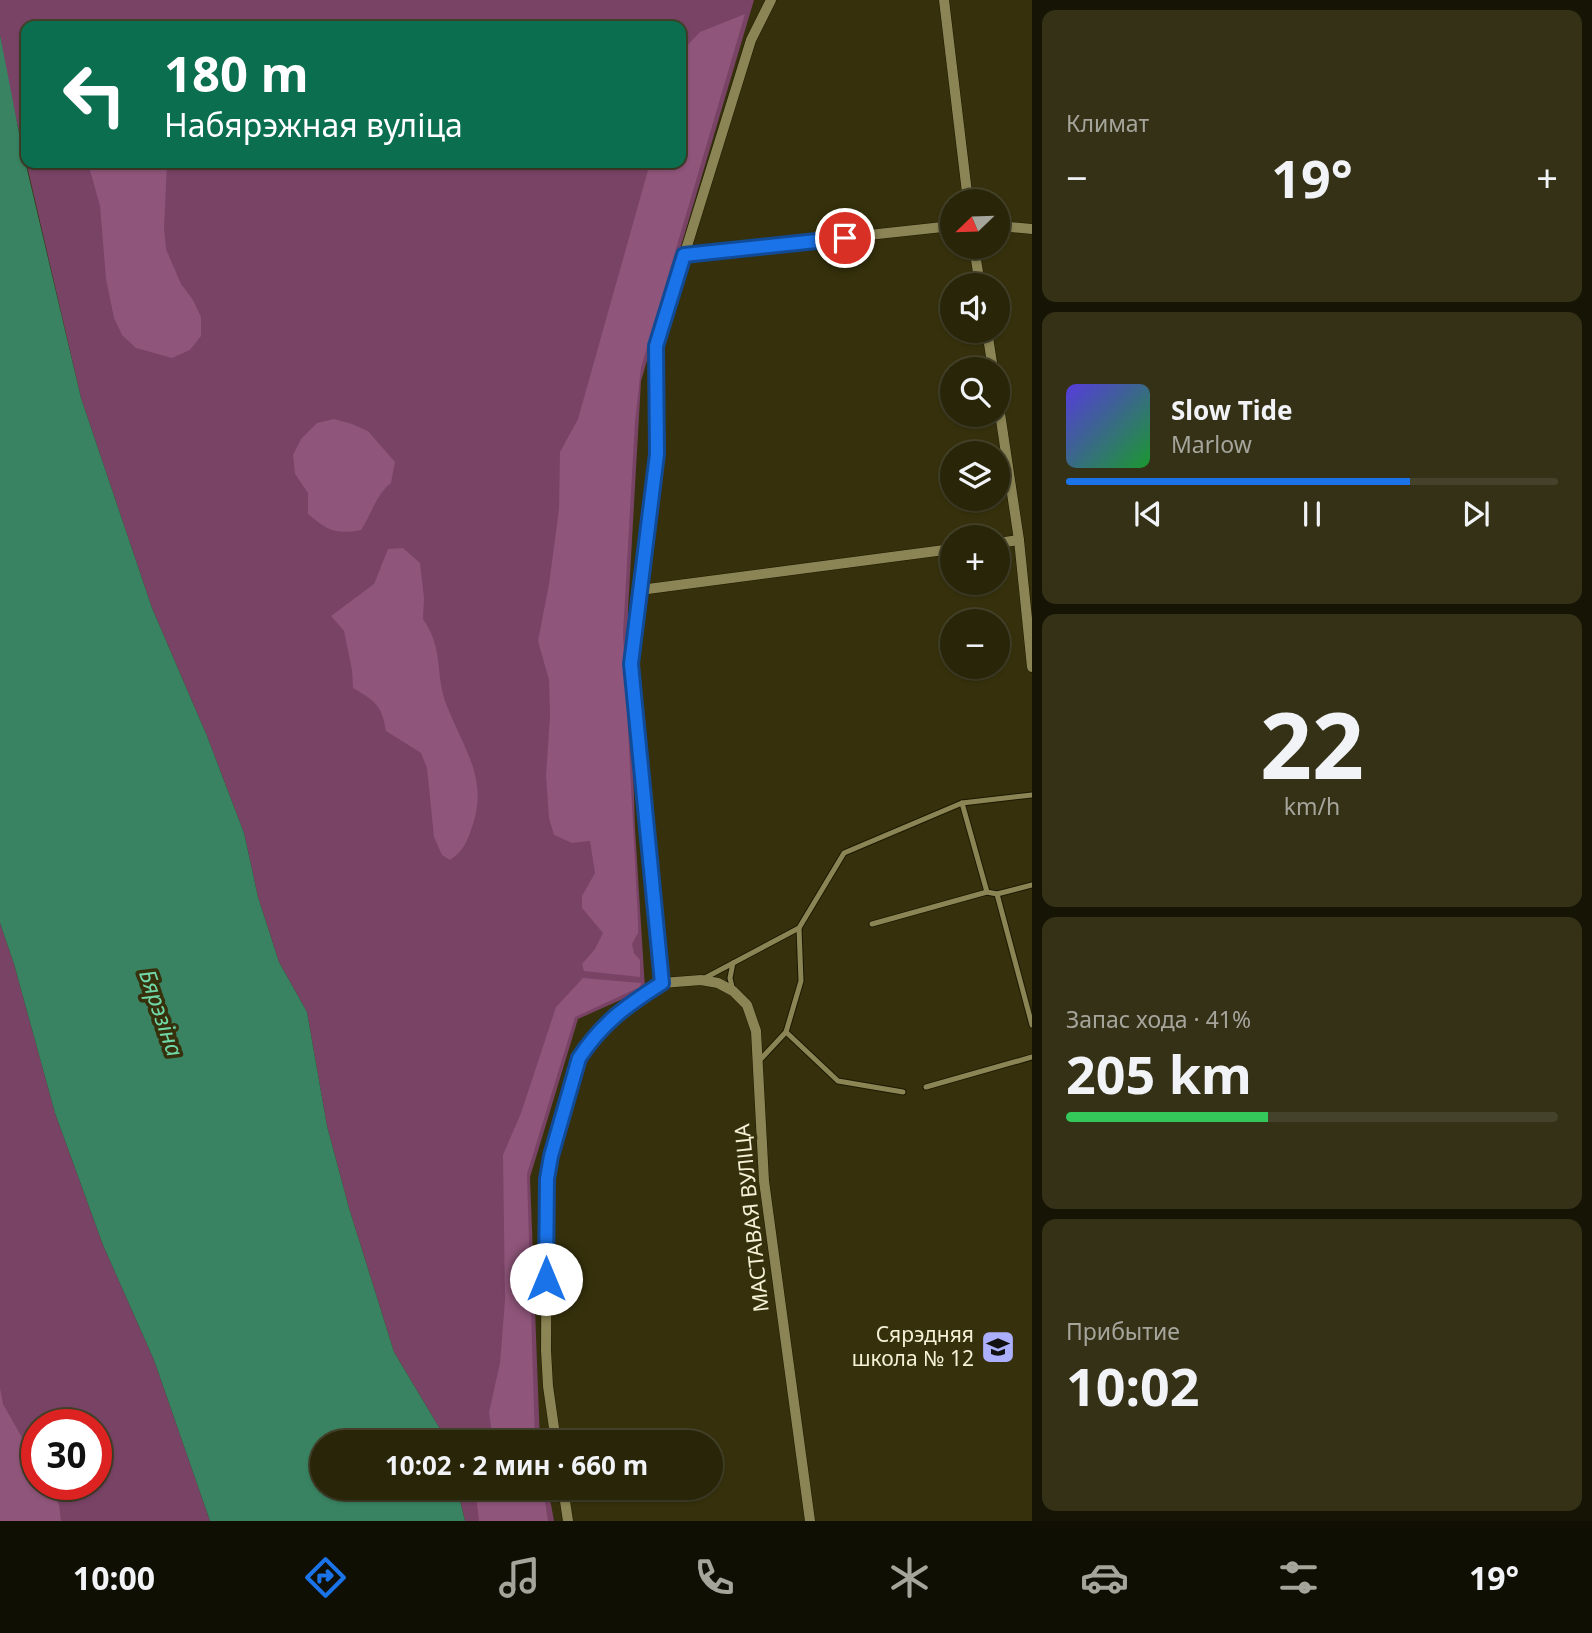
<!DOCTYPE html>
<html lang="ru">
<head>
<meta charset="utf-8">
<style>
	body { margin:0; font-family:"Noto Sans",sans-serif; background:#343117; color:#f1f3f6; height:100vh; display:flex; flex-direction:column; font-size:26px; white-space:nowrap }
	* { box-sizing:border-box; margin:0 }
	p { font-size:23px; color:#a5a59c }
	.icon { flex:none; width:38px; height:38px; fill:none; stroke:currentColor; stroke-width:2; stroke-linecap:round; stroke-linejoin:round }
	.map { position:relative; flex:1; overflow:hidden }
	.panel { display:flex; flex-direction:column; gap:10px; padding:10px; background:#161405; width:560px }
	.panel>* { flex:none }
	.guide { position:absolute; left:21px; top:21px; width:665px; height:147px; border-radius:14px; box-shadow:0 2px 5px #0004,0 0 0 2px #44422a; background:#0b6e4f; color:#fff; overflow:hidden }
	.needle { width:46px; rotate:247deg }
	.tools { position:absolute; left:940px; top:189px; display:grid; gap:14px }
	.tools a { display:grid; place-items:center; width:70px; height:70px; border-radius:50%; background:#282509; box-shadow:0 2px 5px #0004,0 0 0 2px #44422a; font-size:35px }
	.speed { position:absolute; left:21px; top:1409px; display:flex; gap:14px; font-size:35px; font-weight:700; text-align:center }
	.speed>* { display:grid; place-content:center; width:91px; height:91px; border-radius:50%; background:#282509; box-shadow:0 2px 5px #0004,0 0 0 2px #44422a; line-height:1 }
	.speed .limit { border:10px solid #d22; background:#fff; color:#111 }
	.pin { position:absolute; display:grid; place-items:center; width:60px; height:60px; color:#fff; margin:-30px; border:4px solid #fff; border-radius:50%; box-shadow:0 2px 7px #0007 }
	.me { position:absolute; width:77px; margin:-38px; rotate:0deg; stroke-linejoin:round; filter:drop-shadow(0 0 5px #0008) }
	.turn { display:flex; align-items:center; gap:24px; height:147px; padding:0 28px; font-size:32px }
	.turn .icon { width:91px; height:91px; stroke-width:2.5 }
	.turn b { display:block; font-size:49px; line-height:60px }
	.big { font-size:52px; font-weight:700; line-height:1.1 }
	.panel .tile { flex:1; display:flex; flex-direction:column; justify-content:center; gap:10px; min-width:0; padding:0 24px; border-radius:14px; background:#343117 }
	.panel .dial { align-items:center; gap:0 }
	.dial b { font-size:91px; line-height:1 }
	.song { display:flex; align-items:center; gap:21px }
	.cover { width:84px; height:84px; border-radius:10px; background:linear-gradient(135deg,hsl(250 70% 55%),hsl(130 70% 35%)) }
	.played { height:7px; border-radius:4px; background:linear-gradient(90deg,#1a73e8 70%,#44422a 70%) }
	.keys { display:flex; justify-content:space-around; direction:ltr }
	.heat { display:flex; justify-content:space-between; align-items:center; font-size:38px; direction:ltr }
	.charge { height:10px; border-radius:5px; background:linear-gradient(90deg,#34c759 41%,#44422a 0) }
	.trip { position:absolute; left:310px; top:1430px; width:413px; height:70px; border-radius:35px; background:#282509; box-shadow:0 2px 5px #0004,0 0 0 2px #44422a; font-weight:700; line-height:70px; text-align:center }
	.tabs { display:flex; height:112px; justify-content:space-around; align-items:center; background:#100f04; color:#a5a59c }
	.tabs .icon { width:49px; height:49px }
	.tabs .on { color:#1a73e8 }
	.tabs b { font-size:32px; color:#f1f3f6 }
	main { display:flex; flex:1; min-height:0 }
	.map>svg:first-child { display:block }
</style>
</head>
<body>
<main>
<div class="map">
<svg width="1032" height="1521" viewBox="0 0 1032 1521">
	<rect width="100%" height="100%" fill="#36310c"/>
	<g fill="#784365" fill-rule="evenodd">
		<path d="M0 0H754L641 381 628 610 635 828 645 989 578 1019 530 1177 540 1442H445L443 1434 394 1352 349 1208 327 1126 307 1012 279 962 258 897 244 833 207 736 152 608 81 398 5 71 0 35ZM26 26H681V163H26Z"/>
		<path d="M0 923 14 964 55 1113 103 1245 154 1360 210 1521H0ZM37 1424H96V1484H37Z"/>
		<polygon points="457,1488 548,1488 554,1521 465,1521"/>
	</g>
	<g fill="#8f557a">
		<polygon points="745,14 641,368 635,422 623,634 638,920 638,933 632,944 634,953 640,960 640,977 584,971 582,964 595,949 603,933 582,908 582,896 595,873 590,841 572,843 554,835 549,818 546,776 550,715 549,680 538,641 549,584 559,509 560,452 578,419 650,163 681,163 682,51 700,32"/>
		<polygon points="88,163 167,163 164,228 166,249 181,284 193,300 201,317 201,336 190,350 172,358 136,348 122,335 114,318 106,279 100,206"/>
		<path d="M334 419 352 424 368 431 395 462 391 483C377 493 371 515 361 530 335 535 327 530 308 514V493L295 474 293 455 301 439 317 423Z"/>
		<path d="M403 548 420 563 424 598 423 619C445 651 434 673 447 706 464 750 490 780 471 830 466 844 463 851 450 860L442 855 434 837 427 768 421 753 386 731C382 705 375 701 353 688L352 670 344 631 331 616 374 584 388 549Z"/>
		<polygon points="583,978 641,983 640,987 575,1017 527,1174 535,1442 493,1442 489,1412 500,1363 505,1300 503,1155 521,1113 556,1007"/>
		<polygon points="0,1388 3,1404 37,1464 37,1484 48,1484 59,1504 61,1521 0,1521"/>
		<polygon points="483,1488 543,1488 548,1521 479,1521 476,1496"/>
	</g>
	<polygon fill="#398362" points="0,35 22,148 81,398 152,608 207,736 244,833 258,897 279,962 307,1012 327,1126 349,1208 394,1352 443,1434 445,1442 322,1442 322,1488 457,1488 465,1521 210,1521 154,1360 103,1245 55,1113 14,964 0,923"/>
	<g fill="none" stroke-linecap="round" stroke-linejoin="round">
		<g stroke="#1c1902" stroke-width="7">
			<g id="service">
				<polyline points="962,803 987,892 997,894 1032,1025"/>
				<polyline points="997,894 1032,885"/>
				<polyline points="872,924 987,892"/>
				<polyline points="799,928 801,981 786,1032 838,1081 903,1092"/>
				<polyline points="733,963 730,978 733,991"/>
				<polyline points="703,979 799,928 844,853 962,803 1032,795"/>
				<polyline points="759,1061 786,1032"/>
				<polyline points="926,1087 1032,1057"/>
			</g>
		</g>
		<g stroke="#1c1902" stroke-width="11">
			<g id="minor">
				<polyline points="944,0 968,201"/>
				<polyline points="998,226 1032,229"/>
				<polyline points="974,247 980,285"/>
				<polyline points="684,255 952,226"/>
				<polyline points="987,331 993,369"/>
				<polyline points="998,400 1019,540 1032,667"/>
				<polyline points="998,543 1019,540"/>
				<polyline points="640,590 952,549"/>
				<polyline points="662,983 631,665 657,454 656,346 751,40 771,0"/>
				<polyline points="556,1442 548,1386 546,1350 547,1179 551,1156 579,1058 588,1044 618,1012 662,983 701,980 718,983 733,991 747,1005 756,1031 764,1181 810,1521"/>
				<polyline points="563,1488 568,1521"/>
			</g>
		</g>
		<use href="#service" stroke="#8b8454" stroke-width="5"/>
		<use href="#minor" stroke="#8b8454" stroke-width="10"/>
	</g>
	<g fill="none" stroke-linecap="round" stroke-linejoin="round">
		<g stroke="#114b97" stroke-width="18">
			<path id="route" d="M546 1279 547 1179 551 1156 579 1058C603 1022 626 1006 662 983L631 664 657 454 656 346 684 255 845 238"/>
		</g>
		<use href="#route" stroke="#1a73e8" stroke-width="12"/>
	</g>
	<defs>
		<g id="school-square" transform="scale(1.75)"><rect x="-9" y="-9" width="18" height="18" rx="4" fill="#acaffb" stroke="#36310c"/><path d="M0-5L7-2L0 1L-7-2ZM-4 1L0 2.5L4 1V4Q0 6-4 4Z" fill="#111"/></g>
	</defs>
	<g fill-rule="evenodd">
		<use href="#school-square" x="998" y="1347"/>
	</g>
	<g text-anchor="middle" stroke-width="7" stroke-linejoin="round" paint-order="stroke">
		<g font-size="21" fill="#f4f1d7" stroke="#36310c">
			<text transform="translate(752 1218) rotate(-96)" y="7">МАСТАВАЯ ВУЛІЦА</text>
		</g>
		<g font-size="21" fill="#f4f1d7" stroke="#36310c" text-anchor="end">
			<text x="974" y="1342">Сярэдняя<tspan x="974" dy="24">школа № 12</tspan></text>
		</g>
		<g font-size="23" font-style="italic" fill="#70d8a8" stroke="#36310c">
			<text transform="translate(161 1013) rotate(71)" y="8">Бярэзіна</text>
		</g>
	</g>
</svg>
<div class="tools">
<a><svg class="needle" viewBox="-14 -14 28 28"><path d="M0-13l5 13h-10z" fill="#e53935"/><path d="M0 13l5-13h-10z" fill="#a5a59c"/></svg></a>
<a><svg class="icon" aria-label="sound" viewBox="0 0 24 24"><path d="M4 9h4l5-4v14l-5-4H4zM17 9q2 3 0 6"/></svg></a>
<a><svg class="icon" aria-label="search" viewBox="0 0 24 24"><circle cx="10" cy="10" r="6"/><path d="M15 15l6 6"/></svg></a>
<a><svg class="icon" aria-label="layers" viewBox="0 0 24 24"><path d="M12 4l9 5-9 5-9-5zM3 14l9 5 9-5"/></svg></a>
<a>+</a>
<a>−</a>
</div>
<div class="speed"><div class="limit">30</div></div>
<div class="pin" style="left:845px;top:238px;background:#d93025"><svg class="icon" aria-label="arrive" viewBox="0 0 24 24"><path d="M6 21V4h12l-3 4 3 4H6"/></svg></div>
<svg class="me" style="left:546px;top:1279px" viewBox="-20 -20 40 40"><circle r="19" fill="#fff"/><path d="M0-13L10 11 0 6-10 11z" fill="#1a73e8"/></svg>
<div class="trip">10:02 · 2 мин · 660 m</div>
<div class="guide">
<div class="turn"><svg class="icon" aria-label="left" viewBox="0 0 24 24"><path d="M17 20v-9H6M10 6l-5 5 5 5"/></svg><div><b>180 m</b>Набярэжная вуліца</div></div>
</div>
</div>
<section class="panel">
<div class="tile"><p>Климат</p>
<div class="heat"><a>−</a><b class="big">19°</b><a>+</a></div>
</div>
<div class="tile">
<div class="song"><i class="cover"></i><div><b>Slow Tide</b><p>Marlow</p></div></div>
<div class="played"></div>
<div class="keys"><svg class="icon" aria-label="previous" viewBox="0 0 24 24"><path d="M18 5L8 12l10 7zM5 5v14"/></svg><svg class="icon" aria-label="pause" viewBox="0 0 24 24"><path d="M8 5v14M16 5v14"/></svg><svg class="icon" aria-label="next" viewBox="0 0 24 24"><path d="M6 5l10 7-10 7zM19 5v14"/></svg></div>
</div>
<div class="tile dial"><b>22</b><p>km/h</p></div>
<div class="tile"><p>Запас хода · 41%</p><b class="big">205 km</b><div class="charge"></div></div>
<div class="tile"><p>Прибытие</p><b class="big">10:02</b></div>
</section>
</main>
<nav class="tabs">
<b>10:00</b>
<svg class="icon on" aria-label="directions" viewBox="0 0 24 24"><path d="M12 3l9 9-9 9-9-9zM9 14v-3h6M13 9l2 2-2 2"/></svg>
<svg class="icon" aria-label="music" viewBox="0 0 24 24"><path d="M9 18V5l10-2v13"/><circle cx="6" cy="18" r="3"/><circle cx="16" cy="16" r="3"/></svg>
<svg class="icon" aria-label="phone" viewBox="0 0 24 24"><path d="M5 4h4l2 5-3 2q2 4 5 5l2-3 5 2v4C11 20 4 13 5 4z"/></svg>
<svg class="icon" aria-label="climate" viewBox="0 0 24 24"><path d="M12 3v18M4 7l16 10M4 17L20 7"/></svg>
<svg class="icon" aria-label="car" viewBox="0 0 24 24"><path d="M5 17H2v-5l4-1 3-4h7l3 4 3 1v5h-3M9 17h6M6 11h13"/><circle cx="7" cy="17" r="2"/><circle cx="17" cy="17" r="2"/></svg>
<svg class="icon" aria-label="filters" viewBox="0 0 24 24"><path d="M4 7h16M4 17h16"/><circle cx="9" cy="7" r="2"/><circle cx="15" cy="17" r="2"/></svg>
<b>19°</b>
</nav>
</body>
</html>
